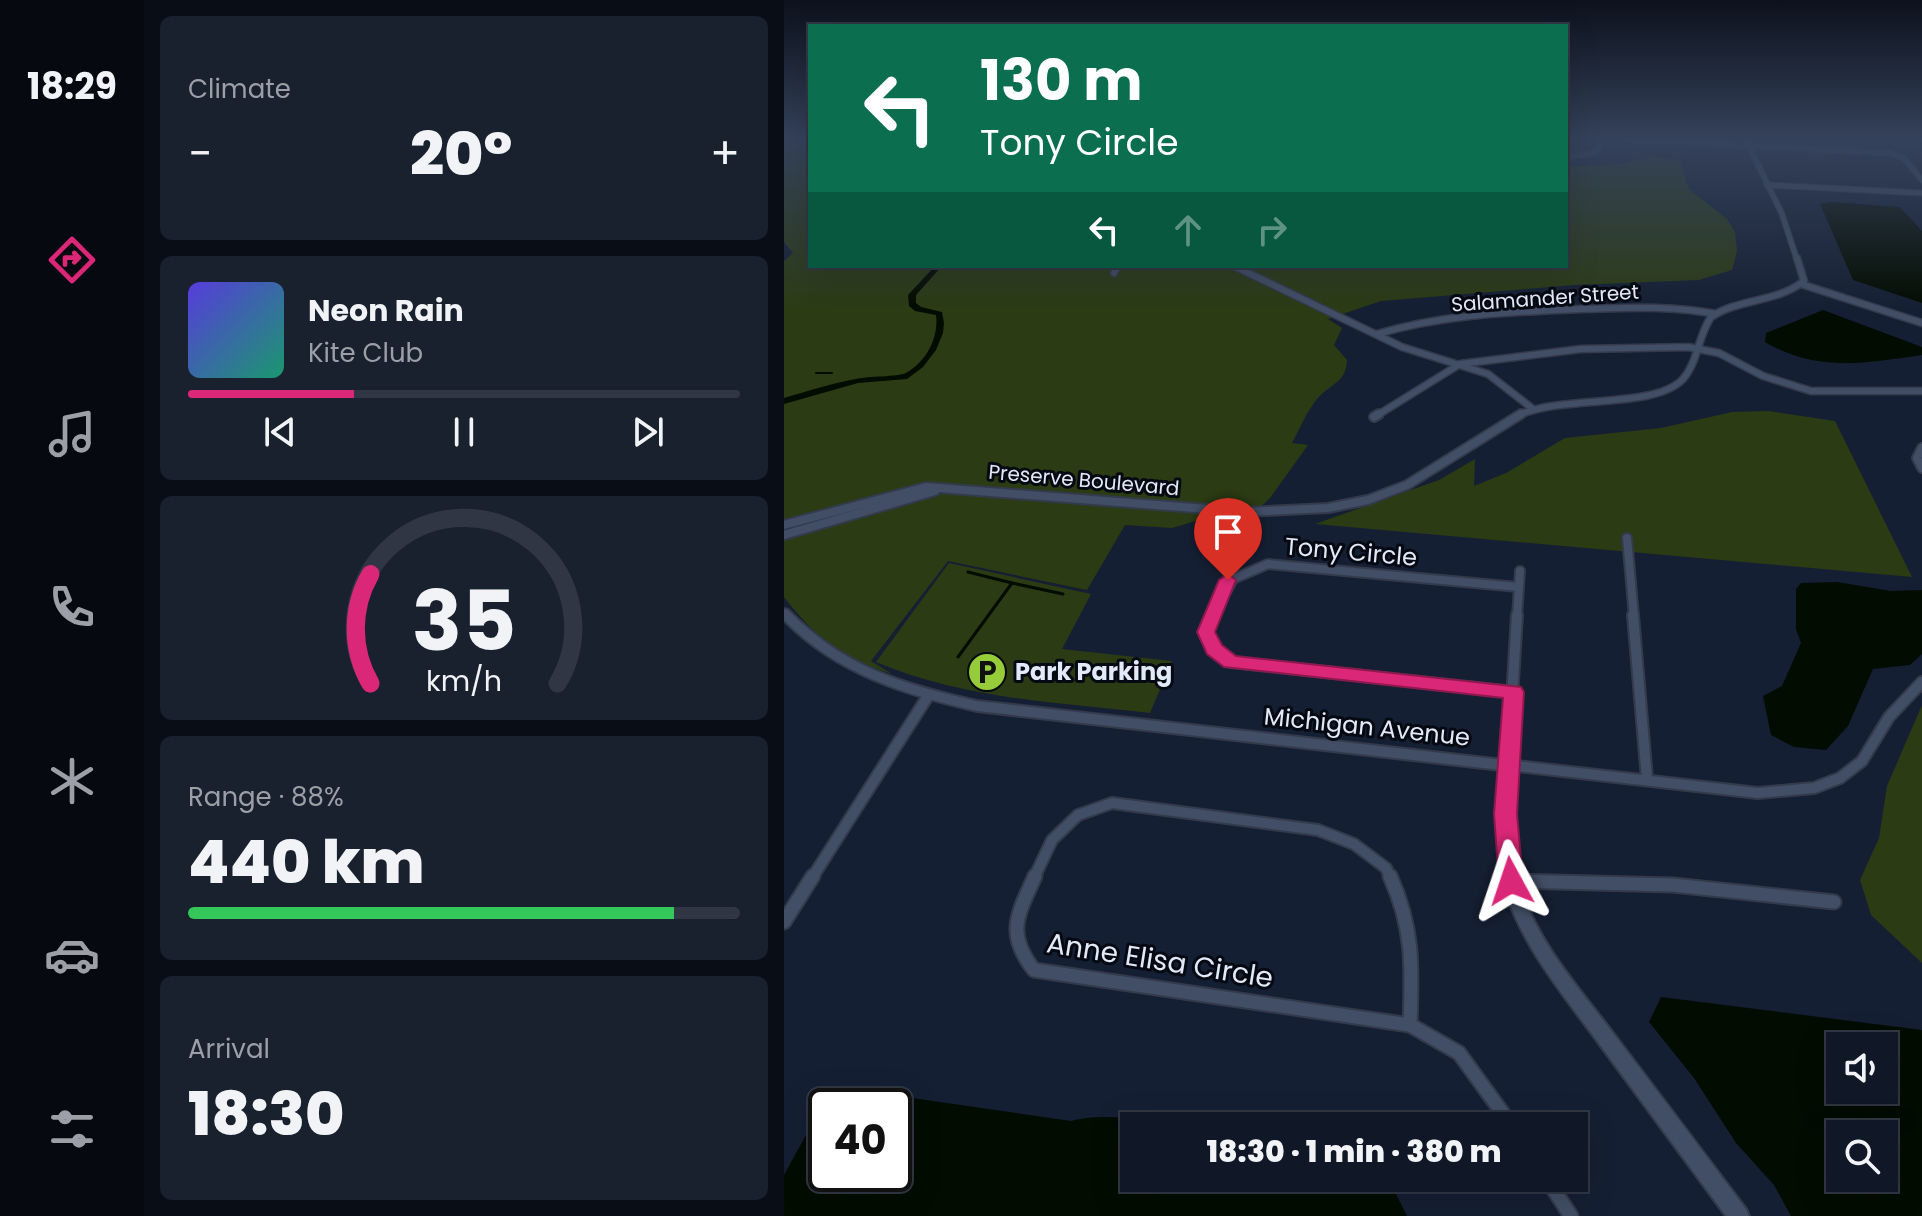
<!DOCTYPE html>
<html lang="en">
<head>
<meta charset="utf-8">
<style>
	body { margin:0; font-family:Poppins,sans-serif; background:#19202e; color:#f1f3f6; height:100vh; display:flex; flex-direction:column; font-size:30px; white-space:nowrap }
	* { box-sizing:border-box; margin:0 }
	p { font-size:26px; color:#9c9fa7 }
	.icon { flex:none; width:44px; height:44px; fill:none; stroke:currentColor; stroke-width:2; stroke-linecap:round; stroke-linejoin:round }
	.map { position:relative; flex:1; overflow:hidden }
	.details { display:flex; flex-direction:column; gap:16px; padding:16px; background:#090d15; width:640px }
	.details>* { flex:none }
	.hud { position:absolute; left:24px; top:24px; width:760px; height:244px; border-radius:0px; box-shadow:0 8px 32px #0002,0 0 0 2px #303643; background:#0b6e4f; color:#fff; overflow:hidden }
	.controls { position:absolute; left:1042px; top:1032px; display:grid; gap:16px }
	.controls a { display:grid; place-items:center; width:72px; height:72px; border-radius:0px; background:#101726; box-shadow:0 8px 32px #0002,0 0 0 2px #303643; font-size:40px }
	.speed { position:absolute; left:24px; top:1088px; display:flex; gap:16px; font-size:40px; font-weight:700; text-align:center }
	.speed>* { display:grid; place-content:center; width:104px; height:104px; border-radius:50%; background:#101726; box-shadow:0 8px 32px #0002,0 0 0 2px #303643; line-height:1 }
	.speed .limit { border:4px solid #111; border-radius:12px; background:#fff; color:#111 }
	.pin { position:absolute; display:grid; place-items:center; width:68px; height:68px; color:#fff; margin:-82px -34px; border-radius:50% 50% 50% 0; rotate:-45deg; box-shadow:0 0 8px #0007 }
	.pin .icon { rotate:45deg }
	.me { position:absolute; width:88px; margin:-44px; rotate:355deg; stroke-linejoin:round; filter:drop-shadow(0 0 6px #0008) }
	.turn { display:flex; align-items:center; gap:28px; height:168px; padding:0 40px; font-size:36px }
	.turn .icon { width:104px; height:104px; stroke-width:2.5 }
	.turn b { display:block; font-size:56px; line-height:68px }
	.lanes { display:flex; align-items:center; height:76px; padding:0 40px; background:#0003; justify-content:center; gap:40px; direction:ltr }
	.lanes .off { opacity:.35 }
	.big { font-size:60px; font-weight:800; line-height:1.1 }
	.details .tile { flex:1; display:flex; flex-direction:column; justify-content:center; gap:12px; min-width:0; padding:0 28px; border-radius:12px; background:#19202e }
	.details .dial { align-items:center; gap:0 }
	.dial svg { height:208px; overflow:visible; fill:none; stroke:#303643; stroke-width:7; stroke-linecap:round; text-anchor:middle }
	.dial text { fill:#f1f3f6; stroke:none }
	.song { display:flex; align-items:center; gap:24px }
	.cover { width:96px; height:96px; border-radius:12px; background:linear-gradient(135deg,hsl(250 70% 55%),hsl(160 70% 35%)) }
	.played { height:8px; border-radius:4px; background:linear-gradient(90deg,#db2777 30%,#303643 30%) }
	.keys { display:flex; justify-content:space-around; direction:ltr }
	.heat { display:flex; justify-content:space-between; align-items:center; font-size:44px; direction:ltr }
	.charge { height:12px; border-radius:6px; background:linear-gradient(90deg,#34c759 88%,#303643 0) }
	.trip { position:absolute; left:336px; top:1112px; width:468px; height:80px; border-radius:0px; background:#101726; box-shadow:0 8px 32px #0002,0 0 0 2px #303643; font-weight:800; line-height:80px; text-align:center }
	main { display:flex; flex:1; min-height:0 }
	.tab-bar { display:flex; flex-direction:column; width:144px; justify-content:space-around; align-items:center; background:#06090f; color:#9c9fa7 }
	.tab-bar .icon { width:56px; height:56px }
	.tab-bar .current { color:#db2777 }
	.tab-bar b { font-size:36px; color:#f1f3f6 }
	.map>svg:first-child { display:block }
</style>
</head>
<body>
<main>
<nav class="tab-bar">
<b>18:29</b>
<svg class="icon current" aria-label="directions" viewBox="0 0 24 24"><path d="M12 3l9 9-9 9-9-9zM9 14v-3h6M13 9l2 2-2 2"/></svg>
<svg class="icon" aria-label="music" viewBox="0 0 24 24"><path d="M9 18V5l10-2v13"/><circle cx="6" cy="18" r="3"/><circle cx="16" cy="16" r="3"/></svg>
<svg class="icon" aria-label="phone" viewBox="0 0 24 24"><path d="M5 4h4l2 5-3 2q2 4 5 5l2-3 5 2v4C11 20 4 13 5 4z"/></svg>
<svg class="icon" aria-label="climate" viewBox="0 0 24 24"><path d="M12 3v18M4 7l16 10M4 17L20 7"/></svg>
<svg class="icon" aria-label="car" viewBox="0 0 24 24"><path d="M5 17H2v-5l4-1 3-4h7l3 4 3 1v5h-3M9 17h6M6 11h13"/><circle cx="7" cy="17" r="2"/><circle cx="17" cy="17" r="2"/></svg>
<svg class="icon" aria-label="filters" viewBox="0 0 24 24"><path d="M4 7h16M4 17h16"/><circle cx="9" cy="7" r="2"/><circle cx="15" cy="17" r="2"/></svg>
</nav>
<section class="details">
<div class="tile"><p>Climate</p>
<div class="heat"><a>−</a><b class="big">20°</b><a>+</a></div>
</div>
<div class="tile">
<div class="song"><i class="cover"></i><div><b>Neon Rain</b><p>Kite Club</p></div></div>
<div class="played"></div>
<div class="keys"><svg class="icon" aria-label="previous" viewBox="0 0 24 24"><path d="M18 5L8 12l10 7zM5 5v14"/></svg><svg class="icon" aria-label="pause" viewBox="0 0 24 24"><path d="M8 5v14M16 5v14"/></svg><svg class="icon" aria-label="next" viewBox="0 0 24 24"><path d="M6 5l10 7-10 7zM19 5v14"/></svg></div>
</div>
<div class="tile dial"><svg viewBox="0 0 100 80">
<path d="M14 69A42 42 0 1 1 86 69"/>
<path d="M14 69A42 42 0 0 1 14 27" stroke="#db2777"/>
<text x="50" y="56" font-size="32" font-weight="700">35</text>
<text x="50" y="72" font-size="11">km/h</text>
</svg></div>
<div class="tile"><p>Range · 88%</p><b class="big">440 km</b><div class="charge"></div></div>
<div class="tile"><p>Arrival</p><b class="big">18:30</b></div>
</section>
<div class="map">
<svg width="1138" height="1216" viewBox="0 0 1138 1216">
	<rect width="100%" height="100%" fill="#151f33"/>
	<g fill="#2b3b14">
		<path d="M0 140H26V266H782V167L841 164 864 156 895 160 905 189 943 219 951 232 953 251 948 270 915 280 790 285 597 301 544 319 558 328 550 345 563 360C562 383 547 383 534 398 523 410 516 429 508 443L524 445 486 498 465 518 432 515 388 528 341 525 303 590 164 561 87 661 108 674C58 659 32 638 0 597V261L9 253 0 242Z"/>
		<polygon points="984,411 1051,421 1128,577 531,524 655,480 691,459 690,486 722,473 781,438 877,428 948,412"/>
		<path d="M165 563 307 594 278 649 388 661 366 713C270 702 180 699 92 662Z"/>
		<polygon points="1138,705 1138,963 1087,915 1076,880 1095,838 1103,786"/>
	</g>
	<g fill="#030c00" fill-rule="evenodd">
		<polygon points="1046,202 1116,207 1138,231 1138,303 1069,280 1036,204"/>
		<path d="M1039 310 1138 347V355C1080 363 1034 373 981 342L982 333Z"/>
		<polygon points="1053,582 1107,591 1138,590 1138,654 1126,665 1089,669 1064,726 1042,750 1010,747 987,735 979,696 998,686 1017,643 1012,629 1012,589 1017,583"/>
		<path d="M877 997 1138 1030V1216H1007L990 1185 952 1143 910 1078 865 1022ZM1100 1046V1090H1056V1046ZM1100 1134V1178H1056V1134Z"/>
		<path d="M94 1093 287 1121C318 1112 370 1120 403 1126H350V1178H604L623 1216H0V1175L39 1104ZM42 1106H110V1174H42Z"/>
	</g>
	<g fill="none" stroke-linecap="round" stroke-linejoin="round">
		<polyline stroke="#030c00" stroke-width="2" points="32,373 48,373"/>
		<g stroke="#030c00" stroke-width="3">
			<polyline points="228,583 279,594"/>
			<polyline points="174,657 228,583 184,572"/>
		</g>
		<path fill="#030c00" fill-rule="evenodd" d="M151 266H158L132 295V303L137 307 158 312 160 323 159 333 152 350 139 367 123 379 74 383 0 404V398C24 391 48 383 72 379 85 376 113 377 122 373 142 362 155 338 152 315L131 311 125 306 124 295Z"/>
		<g stroke="#333a4b" stroke-width="7">
			<g id="minor-far4">
				<polyline points="849,140 1107,153 1120,158 1138,180"/>
				<polyline points="962,140 998,214 1013,260"/>
				<polyline points="782,157 810,153 816,146 815,140"/>
				<polyline points="983,185 1138,193"/>
			</g>
		</g>
		<g stroke="#333a4b" stroke-width="9">
			<g id="minor-far3">
				<polyline points="450,266 618,347 704,374 749,409"/>
				<polyline points="330,273 334,266"/>
				<polyline points="1017,284 1138,323"/>
				<path d="M593 334C659 314 727 312 796 309 842 308 887 305 932 314"/>
				<polyline points="592,416 676,364 797,349 904,347 935,353 979,376 1027,391 1138,391"/>
				<path d="M733 416C777 394 870 410 899 379 914 362 914 336 927 317 955 298 992 303 1020 281L1013 258"/>
			</g>
		</g>
		<g stroke="#333a4b" stroke-width="12">
			<g id="minor-far2">
				<polyline points="590,417 595,414"/>
				<polyline points="1138,448 1133,458 1138,468"/>
				<polyline points="0,525 142,487 462,512 544,508 584,500 623,485 737,414"/>
				<polyline points="0,535 151,491"/>
				<polyline points="843,538 850,617"/>
				<polyline points="428,617 449,579 484,564 734,587"/>
				<polyline points="733,617 736,571"/>
			</g>
		</g>
		<g stroke="#333a4b" stroke-width="14">
			<g id="minor-far1">
				<polyline points="429,615 422,632 430,649 447,662 730,692"/>
				<polyline points="733,615 724,765 974,793 1030,788 1056,778 1078,761 1105,717 1138,682"/>
				<polyline points="849,615 863,779"/>
				<polyline points="28,878 144,696"/>
				<polyline points="250,878 268,840 294,815 328,803 534,830 570,844 602,868 607,878"/>
			</g>
		</g>
		<g stroke="#333a4b" stroke-width="17">
			<g id="minor">
				<path d="M251 876C234 914 221 933 250 970L626 1025"/>
				<path d="M606 876C630 929 628 968 626 1025"/>
				<polyline points="727,881 889,885 1050,902"/>
				<polyline points="0,922 29,876"/>
				<polyline points="626,1025 675,1053 728,1126"/>
				<polyline points="762,1178 787,1216"/>
			</g>
		</g>
		<g stroke="#333a4b" stroke-width="4">
			<path id="tertiary" d="M0 609 4 610C60 667 118 684 193 701L729 761 731 765C729 806 724 852 738 892 755 943 794 987 826 1029 872 1089 917 1149 962 1209L965 1216H942C900 1159 858 1102 816 1045 781 997 739 948 721 890 710 853 714 809 717 770L193 711C122 695 52 674 0 620Z"/>
		</g>
		<use href="#minor-far4" stroke="#414e65" stroke-width="5"/>
		<use href="#minor-far3" stroke="#414e65" stroke-width="6"/>
		<use href="#minor-far2" stroke="#414e65" stroke-width="8"/>
		<use href="#minor-far1" stroke="#414e65" stroke-width="10"/>
		<use href="#minor" stroke="#414e65" stroke-width="13"/>
		<use href="#tertiary" fill="#414e65" fill-rule="evenodd"/>
	</g>
	<linearGradient id="sky" x2="0" y2="1"><stop stop-color="#0c111c"/><stop offset="0.45" stop-color="#35425b"/><stop offset="1" stop-color="#35425b" stop-opacity="0"/></linearGradient>
	<rect width="1138" height="310" fill="url(#sky)"/>
	<polygon fill="#db2777" stroke="#8e194d" stroke-width="2" points="444,574 452,580 431,632 438,645 452,656 737,687 740,692 733,814 739,881 735,888 727,891 718,888 715,881 710,814 719,698 440,667 423,654 413,632 435,580"/>
	<defs>
		<g id="parking-disc" transform="scale(2)"><circle r="9.5" fill="#96cc39" stroke="#050912"/><path d="M-3.5-5.5H1a3.5 3.5 0 0 1 0 7H-1V5.5H-3.5ZM-1-3.4V-.6H.8a1.4 1.4 0 0 0 0-2.8Z" fill="#111"/></g>
	</defs>
	<g fill-rule="evenodd">
		<use href="#parking-disc" x="203" y="672"/>
	</g>
	<g text-anchor="middle" stroke-width="6" stroke-linejoin="round" paint-order="stroke">
		<g font-size="20" fill="#e2e9f8" stroke="#050912">
			<text transform="translate(761 298) rotate(-4)" y="7">Salamander Street</text>
			<text transform="translate(300 480) rotate(5)" y="7">Preserve Boulevard</text>
		</g>
		<g font-size="24" fill="#e2e9f8" stroke="#050912">
			<text transform="translate(567 552) rotate(5)" y="8">Tony Circle</text>
			<text transform="translate(583 727) rotate(6)" y="8">Michigan Avenue</text>
		</g>
		<g font-size="24" font-weight="bold" fill="#e2e9f8" stroke="#050912" text-anchor="start">
			<text x="231" y="680">Park Parking</text>
		</g>
		<g font-size="28" fill="#e2e9f8" stroke="#050912">
			<text transform="translate(376 960) rotate(9)" y="10">Anne Elisa Circle</text>
		</g>
	</g>
</svg>
<div class="controls">
<a><svg class="icon" aria-label="sound" viewBox="0 0 24 24"><path d="M4 9h4l5-4v14l-5-4H4zM17 9q2 3 0 6"/></svg></a>
<a><svg class="icon" aria-label="search" viewBox="0 0 24 24"><circle cx="10" cy="10" r="6"/><path d="M15 15l6 6"/></svg></a>
</div>
<div class="speed"><div class="limit">40</div></div>
<div class="pin" style="left:444px;top:580px;background:#d93025"><svg class="icon" aria-label="arrive" viewBox="0 0 24 24"><path d="M6 21V4h12l-3 4 3 4H6"/></svg></div>
<svg class="me" style="left:727px;top:881px" viewBox="-20 -20 40 40"><path d="M0-17L14 15 0 8-14 15z" fill="#db2777" stroke="#fff" stroke-width="4"/></svg>
<div class="trip">18:30 · 1 min · 380 m</div>
<div class="hud">
<div class="turn"><svg class="icon" aria-label="left" viewBox="0 0 24 24"><path d="M17 20v-9H6M10 6l-5 5 5 5"/></svg><div><b>130 m</b>Tony Circle</div></div>
<div class="lanes"><svg class="icon" aria-label="left" viewBox="0 0 24 24"><path d="M17 20v-9H6M10 6l-5 5 5 5"/></svg><svg class="icon off" aria-label="ahead" viewBox="0 0 24 24"><path d="M12 20V5M6 11l6-6 6 6"/></svg><svg class="icon off" aria-label="right" viewBox="0 0 24 24"><path d="M7 20v-9h11M14 6l5 5-5 5"/></svg></div>
</div>
</div>
</main>
</body>
</html>
